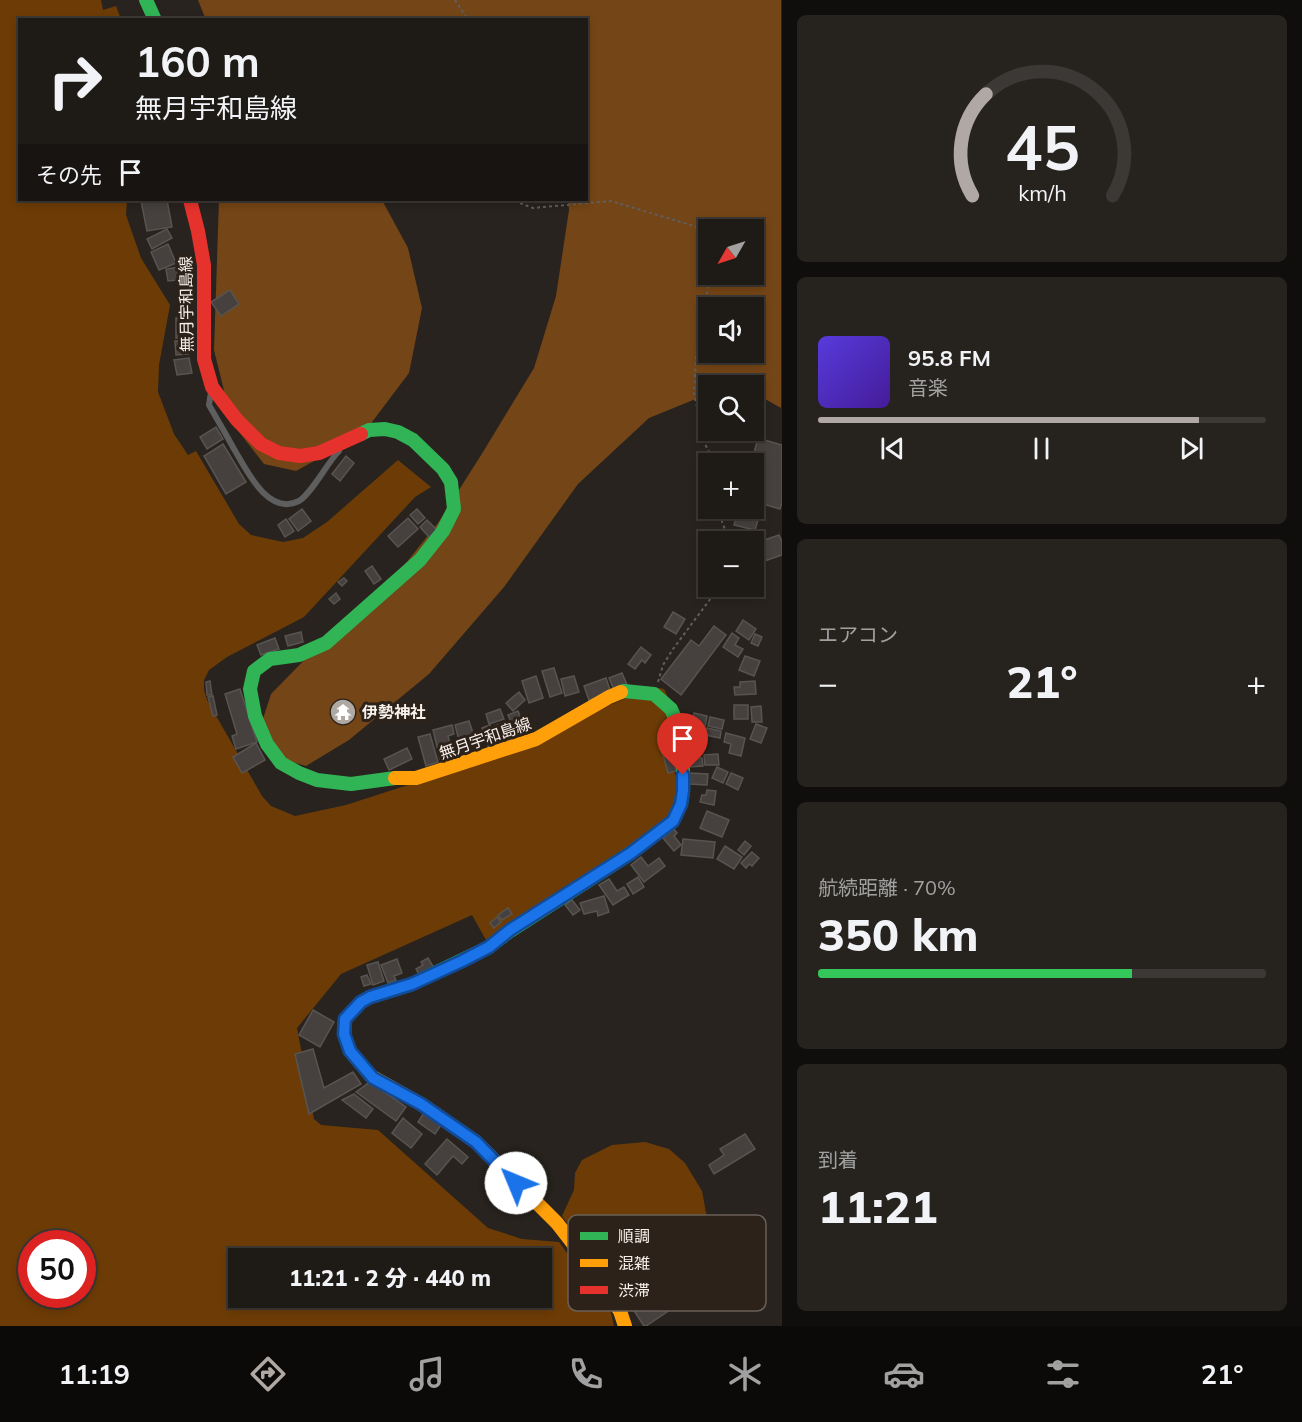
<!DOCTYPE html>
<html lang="ja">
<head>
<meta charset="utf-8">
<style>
	body { margin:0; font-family:Mulish,"Noto Sans JP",sans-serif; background:#26231f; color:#f1f3f6; height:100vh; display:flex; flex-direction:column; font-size:22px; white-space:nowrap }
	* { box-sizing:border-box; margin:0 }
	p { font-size:20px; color:#a1a1a1 }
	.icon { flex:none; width:33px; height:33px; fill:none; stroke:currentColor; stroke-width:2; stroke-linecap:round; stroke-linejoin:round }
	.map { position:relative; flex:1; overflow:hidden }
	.details { display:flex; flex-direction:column; gap:15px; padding:15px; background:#100e0c; width:520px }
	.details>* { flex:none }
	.banner { position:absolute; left:18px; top:18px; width:570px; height:183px; border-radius:0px; box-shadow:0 3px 9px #0003,0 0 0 2px #3c3835; background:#1e1a16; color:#f1f3f6; overflow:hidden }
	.needle { width:39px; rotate:231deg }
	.fabs { position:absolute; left:698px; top:219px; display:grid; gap:12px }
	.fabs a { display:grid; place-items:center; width:66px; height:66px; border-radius:0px; background:#1e1a16; box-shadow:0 3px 9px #0003,0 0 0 2px #3c3835; font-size:30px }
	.speed { position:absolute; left:18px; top:1230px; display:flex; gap:12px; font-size:30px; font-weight:700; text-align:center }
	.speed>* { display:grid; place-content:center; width:78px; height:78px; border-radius:50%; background:#1e1a16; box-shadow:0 3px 9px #0003,0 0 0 2px #3c3835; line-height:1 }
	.speed .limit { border:9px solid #d22; background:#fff; color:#111 }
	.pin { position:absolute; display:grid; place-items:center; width:51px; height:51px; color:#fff; margin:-62px -26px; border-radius:50% 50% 50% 0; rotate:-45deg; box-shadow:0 0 6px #0007 }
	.pin .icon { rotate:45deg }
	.me { position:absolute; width:66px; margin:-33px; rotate:315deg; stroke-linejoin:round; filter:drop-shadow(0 0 4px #0008) }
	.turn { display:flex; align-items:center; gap:21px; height:126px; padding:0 18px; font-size:27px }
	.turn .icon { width:78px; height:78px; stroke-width:2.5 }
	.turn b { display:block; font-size:42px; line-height:51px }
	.then { display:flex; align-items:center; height:57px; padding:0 18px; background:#0003; gap:12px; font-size:22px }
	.big { font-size:45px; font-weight:800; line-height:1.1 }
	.details .widget { flex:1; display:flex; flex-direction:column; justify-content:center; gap:9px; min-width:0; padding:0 21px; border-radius:9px; background:#26231f }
	.details .dial { align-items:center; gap:0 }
	.dial svg { height:156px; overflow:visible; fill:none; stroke:#3c3835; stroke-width:7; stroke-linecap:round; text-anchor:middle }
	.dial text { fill:#f1f3f6; stroke:none }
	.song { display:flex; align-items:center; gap:18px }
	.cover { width:72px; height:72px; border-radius:9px; background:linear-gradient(135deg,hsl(250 70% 55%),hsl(260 70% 35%)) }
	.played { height:6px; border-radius:3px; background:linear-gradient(90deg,#afa8a3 85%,#3c3835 85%) }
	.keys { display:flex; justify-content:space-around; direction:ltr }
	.heat { display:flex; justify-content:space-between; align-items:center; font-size:33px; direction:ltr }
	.charge { height:9px; border-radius:4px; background:linear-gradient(90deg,#34c759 70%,#3c3835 0) }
	.trip { position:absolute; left:228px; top:1248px; width:324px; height:60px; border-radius:0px; background:#1e1a16; box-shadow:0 3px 9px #0003,0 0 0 2px #3c3835; font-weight:800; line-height:60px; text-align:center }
	.tab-bar { display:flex; height:96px; justify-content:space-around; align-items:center; background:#0c0a09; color:#a1a1a1 }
	.tab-bar .icon { width:42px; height:42px }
	.tab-bar .selected { color:#afa8a3 }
	.tab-bar b { font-size:27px; color:#f1f3f6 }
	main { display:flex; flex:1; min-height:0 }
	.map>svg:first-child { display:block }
</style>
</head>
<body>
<main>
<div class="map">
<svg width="782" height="1326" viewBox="0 0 782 1326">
	<rect width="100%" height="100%" fill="#28231e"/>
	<g fill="#744516" fill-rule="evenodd">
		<path d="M198 0H781V408L753 392V386H708V394L649 418 578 484 504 587 429 674 349 740 306 766 269 755 259 731 271 694 316 648 402 568 438 523 483 452 534 368 556 296 569 210 568 200H586V20H206ZM708 230H753V274H708ZM708 308H753V352H708Z"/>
		<polygon points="219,200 382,200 408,248 422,308 409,373 363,434 296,471 264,464 232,423 214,350"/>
	</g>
	<g fill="#6d3c06" fill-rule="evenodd">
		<path d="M0 0H101L103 10 116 6 121 19 20 20V200H127L126 215 141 258 170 305 159 365 158 392 174 434 188 455 196 451 239 524 251 535 283 542 303 538 327 522 398 460 431 487 415 497 304 617 227 657 209 670 204 680V690L207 700 262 796 271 806 295 816 346 805 442 774 653 687 664 689 679 720 669 732 666 739 680 791 668 827 486 940 472 915 341 974 297 1028 314 1119 321 1125 378 1130 488 1228 522 1239 559 1242 611 1313 614 1326H0ZM32 1244H82V1294H32ZM238 1258H542V1298H238Z"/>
		<polygon points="645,1142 669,1149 685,1163 702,1191 707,1218 705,1237 688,1253 668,1264 654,1275 618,1292 562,1216 574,1190 575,1173 582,1160 612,1145"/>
	</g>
	<g fill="#46413e" stroke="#585450" stroke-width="1.5">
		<polygon points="150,200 167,200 172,227 147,231 141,201"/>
		<polygon points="167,229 172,238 152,249 147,239"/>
		<polygon points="168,244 176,263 159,270 151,252"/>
		<polygon points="185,266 186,279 168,281 166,269"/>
		<polygon points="230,290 239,304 221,316 211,302"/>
		<polygon points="176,318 188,318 189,338 176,338"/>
		<polygon points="187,340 188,354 176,355 175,341"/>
		<polygon points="189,358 192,373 177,375 174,360"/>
		<polygon points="216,427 223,439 207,449 200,437"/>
		<polygon points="758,438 782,445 782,503 780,509 763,504 755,530 734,525 739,508 753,508 753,464 751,464"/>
		<polygon points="223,444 246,482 226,494 204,456"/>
		<polygon points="346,456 354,463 340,481 332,474"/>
		<polygon points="302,509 311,521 298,531 289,519"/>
		<polygon points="417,509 425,518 418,524 410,515"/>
		<polygon points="408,518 418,529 398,547 388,536"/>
		<polygon points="286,519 294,531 285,537 278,525"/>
		<polygon points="427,520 437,530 429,537 420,527"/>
		<polygon points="779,535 782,542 782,555 753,565 753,544"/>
		<polygon points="372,566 381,579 374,584 365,571"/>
		<polygon points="344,578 347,581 342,586 338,582"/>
		<polygon points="336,593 340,599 334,604 329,599"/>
		<polygon points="673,612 685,619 676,634 664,627"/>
		<polygon points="743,620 756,629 749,640 736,631"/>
		<polygon points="714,626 726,635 681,695 661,679 691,640 699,646"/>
		<polygon points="301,632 303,642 288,646 285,636"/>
		<polygon points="732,633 739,638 735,645 743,649 738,657 723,647"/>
		<polygon points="755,634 762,637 758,646 751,643"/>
		<polygon points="275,638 279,649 261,655 257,645"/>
		<polygon points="641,647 651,655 645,663 642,660 635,669 628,664"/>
		<polygon points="745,656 760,661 754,676 739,670"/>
		<polygon points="554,668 562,693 550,697 542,671"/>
		<polygon points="622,673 628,687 615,692 609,678"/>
		<polygon points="536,676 543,698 529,703 522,681"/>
		<polygon points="574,676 579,692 565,696 561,679"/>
		<polygon points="606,678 611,693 589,700 584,686"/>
		<polygon points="210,681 212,695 207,695 206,682"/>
		<polygon points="755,681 756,694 735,695 734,687 740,687 740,682"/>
		<polygon points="240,689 257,742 236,749 232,736 237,734 225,694"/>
		<polygon points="519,692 525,700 513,711 506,703"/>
		<polygon points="213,696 217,715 213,716 208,697"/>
		<rect x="734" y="705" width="14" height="14"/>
		<polygon points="761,706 762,722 752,722 751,707"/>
		<polygon points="500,709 504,719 489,724 486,714"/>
		<polygon points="518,711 526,730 516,734 508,715"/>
		<polygon points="694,713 707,716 705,727 692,724"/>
		<polygon points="710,717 724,720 722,729 708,726"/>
		<polygon points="469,721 474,736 465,739 468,750 462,752 455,725"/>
		<polygon points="506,722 513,741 501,745 495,726"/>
		<polygon points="756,724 767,728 761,743 750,739"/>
		<polygon points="452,725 454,734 448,736 453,756 440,759 433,730"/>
		<polygon points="490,725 497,747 489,749 482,728"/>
		<polygon points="707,728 721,731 720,738 705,735"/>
		<polygon points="726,733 745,738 741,756 729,753 731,744 724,742"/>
		<polygon points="430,734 438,762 426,766 418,737"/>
		<polygon points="256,743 265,760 242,773 233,757"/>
		<polygon points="699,746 700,756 688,757 687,747"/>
		<polygon points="407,748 412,759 389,770 384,759"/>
		<polygon points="673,748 675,759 673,759 676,771 668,773 662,751"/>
		<polygon points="718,754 719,765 705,765 704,755"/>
		<polygon points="702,758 703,766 689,767 688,759"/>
		<polygon points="717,767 728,772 723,783 712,778"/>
		<polygon points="689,773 708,774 707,785 689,784"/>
		<polygon points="731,773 743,778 738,790 726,784"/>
		<polygon points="707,790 716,791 714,805 700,802 702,795 706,795"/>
		<polygon points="707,811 729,820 722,837 700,828"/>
		<polygon points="674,829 677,833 674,836 681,845 674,851 663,838"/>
		<polygon points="683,839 715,842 713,858 681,855"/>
		<polygon points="745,841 751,846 744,855 738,850"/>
		<polygon points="725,846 742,857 734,869 717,859"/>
		<polygon points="752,852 759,858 752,866 749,864 746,868 741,863"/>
		<polygon points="641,857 648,866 659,858 665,866 644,882 631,865"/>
		<polygon points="638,877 644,887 633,894 627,884"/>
		<polygon points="609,879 617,891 624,887 629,895 613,905 599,885"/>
		<polygon points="604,896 609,912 598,916 597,911 584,914 580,903"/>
		<polygon points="572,900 580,910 573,915 565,905"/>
		<polygon points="508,908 512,914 502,920 498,915"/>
		<polygon points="497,917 501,922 494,928 490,923"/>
		<polygon points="428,958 434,968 420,976 416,969 423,965 421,962"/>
		<polygon points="397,959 402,973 394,976 396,980 388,983 381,965"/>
		<polygon points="378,962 384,981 373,985 367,965"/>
		<polygon points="367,975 371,984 364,986 361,977"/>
		<polygon points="313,1010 334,1022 320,1047 299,1035"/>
		<polygon points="313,1049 324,1088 353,1072 361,1084 309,1114 295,1054"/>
		<polygon points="370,1082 406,1107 396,1121 356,1092"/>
		<polygon points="354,1094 373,1109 366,1118 342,1100"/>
		<polygon points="424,1113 441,1125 435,1134 418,1122"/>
		<polygon points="403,1118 422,1134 411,1148 392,1133"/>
		<polygon points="745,1134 755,1149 714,1174 709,1165 724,1155 720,1149"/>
		<polygon points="447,1139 468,1157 462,1164 453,1156 437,1175 425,1164"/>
		<polygon points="706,1251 722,1275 646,1326 644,1326 629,1303"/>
	</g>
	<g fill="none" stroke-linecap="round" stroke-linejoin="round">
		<g stroke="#615f5e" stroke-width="2" stroke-dasharray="3 3" stroke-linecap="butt">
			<polyline points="455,0 468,20"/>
			<polyline points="515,200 517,202 533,208 611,201 694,226 708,233"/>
			<polyline points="712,274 703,308 696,358 694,393 705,444 715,464"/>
			<polyline points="721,508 722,522 730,542"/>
			<polyline points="658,682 663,665 673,649 720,586"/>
		</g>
		<path stroke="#5e5e5f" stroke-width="6" d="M211 392 209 405C217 419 226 434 234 449 246 469 268 517 299 501 312 493 327 463 339 451"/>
		<g stroke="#30b455" stroke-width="14">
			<polyline points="146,0 155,20"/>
			<polyline points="361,434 369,430 385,429 398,432 413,440 443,469 451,482 454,509 443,531 420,560 326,643 299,655 270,659 254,671 250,689 255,716 267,744 281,763 299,773 317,780 351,784 395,778"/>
			<polyline points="371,1076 350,1051 344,1034 345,1019 361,1002 370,997 412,984 489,947 510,931 631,853 673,821 681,804 683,791 683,757 679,727 671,709 654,694 624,691 621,692"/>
		</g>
		<g stroke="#ff9f0a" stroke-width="14">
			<polyline points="395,778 416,778 536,739 609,697 621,692"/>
			<polyline points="371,1076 421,1104 476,1142 557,1223 588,1263 620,1311 625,1326"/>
		</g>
		<polyline stroke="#e5322d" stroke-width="14" points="190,200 198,231 204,265 204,359 212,387 237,420 261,444 279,453 300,456 319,453 361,434"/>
	</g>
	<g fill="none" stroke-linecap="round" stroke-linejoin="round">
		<g stroke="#114b97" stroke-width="15">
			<polyline id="route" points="516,1183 476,1142 421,1104 373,1078 350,1051 344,1034 345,1019 361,1002 370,997 412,984 462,961 489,947 510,930 631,853 673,821 681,804 683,790 683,775"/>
		</g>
		<use href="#route" stroke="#1a73e8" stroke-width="10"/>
	</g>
	<defs>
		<g id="temple-disc" transform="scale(1.35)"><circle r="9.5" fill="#afa8a3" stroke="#2c221a"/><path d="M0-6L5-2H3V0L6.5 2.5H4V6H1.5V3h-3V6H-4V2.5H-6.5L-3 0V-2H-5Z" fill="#fff"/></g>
	</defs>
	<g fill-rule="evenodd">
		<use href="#temple-disc" x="343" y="712"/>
	</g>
	<g text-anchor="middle" stroke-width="6" stroke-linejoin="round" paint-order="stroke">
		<g font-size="16" fill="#f7f0eb" stroke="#2c221a">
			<text transform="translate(186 304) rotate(-91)" y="6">無月宇和島線</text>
			<text transform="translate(485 738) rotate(-19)" y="6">無月宇和島線</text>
		</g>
		<g font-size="16" font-weight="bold" fill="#f7f0eb" stroke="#2c221a" text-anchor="start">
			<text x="362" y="718">伊勢神社</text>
		</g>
	</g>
	<rect x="568" y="1215" width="198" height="96" rx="9" fill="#2c221a" stroke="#696059" stroke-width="1.5"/>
	<rect x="580" y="1232" width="28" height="8" fill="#30b455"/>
	<rect x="580" y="1259" width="28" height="8" fill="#ff9f0a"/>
	<rect x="580" y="1286" width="28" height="8" fill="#e5322d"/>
	<g font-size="16" fill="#f7f0eb">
		<text x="618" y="1242">順調</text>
		<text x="618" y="1269">混雑</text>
		<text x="618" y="1296">渋滞</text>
	</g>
</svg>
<div class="fabs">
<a><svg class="needle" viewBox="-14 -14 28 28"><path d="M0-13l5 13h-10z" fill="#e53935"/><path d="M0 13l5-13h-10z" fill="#a1a1a1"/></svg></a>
<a><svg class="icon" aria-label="sound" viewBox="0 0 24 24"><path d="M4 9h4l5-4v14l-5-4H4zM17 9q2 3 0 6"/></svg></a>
<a><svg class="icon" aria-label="search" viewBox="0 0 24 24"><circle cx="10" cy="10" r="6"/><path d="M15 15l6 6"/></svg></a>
<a>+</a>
<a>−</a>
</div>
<div class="speed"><div class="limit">50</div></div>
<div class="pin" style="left:683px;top:775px;background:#d93025"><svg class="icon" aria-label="arrive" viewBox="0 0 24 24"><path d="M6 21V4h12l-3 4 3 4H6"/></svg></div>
<svg class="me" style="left:516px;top:1183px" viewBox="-20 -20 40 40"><circle r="19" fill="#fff"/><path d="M0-13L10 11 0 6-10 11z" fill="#1a73e8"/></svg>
<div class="trip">11:21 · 2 分 · 440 m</div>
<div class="banner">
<div class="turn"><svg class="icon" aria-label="right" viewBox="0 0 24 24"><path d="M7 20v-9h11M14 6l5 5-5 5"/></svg><div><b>160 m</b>無月宇和島線</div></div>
<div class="then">その先<svg class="icon" aria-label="arrive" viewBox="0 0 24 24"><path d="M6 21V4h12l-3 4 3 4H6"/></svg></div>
</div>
</div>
<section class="details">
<div class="widget dial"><svg viewBox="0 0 100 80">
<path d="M14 69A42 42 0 1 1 86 69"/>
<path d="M14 69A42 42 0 0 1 21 17" stroke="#afa8a3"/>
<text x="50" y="56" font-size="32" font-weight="700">45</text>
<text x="50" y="72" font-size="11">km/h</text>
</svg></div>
<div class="widget">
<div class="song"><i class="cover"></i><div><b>95.8 FM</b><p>音楽</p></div></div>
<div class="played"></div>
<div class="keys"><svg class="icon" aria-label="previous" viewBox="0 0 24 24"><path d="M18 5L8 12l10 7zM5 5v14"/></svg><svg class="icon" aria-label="pause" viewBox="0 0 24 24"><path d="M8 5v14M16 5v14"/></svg><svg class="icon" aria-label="next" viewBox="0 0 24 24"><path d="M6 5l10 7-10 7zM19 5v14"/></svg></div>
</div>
<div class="widget"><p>エアコン</p>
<div class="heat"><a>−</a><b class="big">21°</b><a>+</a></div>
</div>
<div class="widget"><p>航続距離 · 70%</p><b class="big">350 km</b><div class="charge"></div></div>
<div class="widget"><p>到着</p><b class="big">11:21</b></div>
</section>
</main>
<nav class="tab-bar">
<b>11:19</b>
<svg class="icon selected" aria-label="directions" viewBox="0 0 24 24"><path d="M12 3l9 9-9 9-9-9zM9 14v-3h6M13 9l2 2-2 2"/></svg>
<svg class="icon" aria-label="music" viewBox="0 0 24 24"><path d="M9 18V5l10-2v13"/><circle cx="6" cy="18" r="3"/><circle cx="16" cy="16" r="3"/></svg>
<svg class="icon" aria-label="phone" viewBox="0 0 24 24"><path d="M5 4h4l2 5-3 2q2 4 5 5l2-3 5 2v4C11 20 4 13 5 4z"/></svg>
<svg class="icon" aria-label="climate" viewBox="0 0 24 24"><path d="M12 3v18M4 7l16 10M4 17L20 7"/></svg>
<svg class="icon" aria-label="car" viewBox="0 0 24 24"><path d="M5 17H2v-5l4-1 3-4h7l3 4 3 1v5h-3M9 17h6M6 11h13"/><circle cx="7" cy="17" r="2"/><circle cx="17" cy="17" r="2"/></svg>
<svg class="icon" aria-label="filters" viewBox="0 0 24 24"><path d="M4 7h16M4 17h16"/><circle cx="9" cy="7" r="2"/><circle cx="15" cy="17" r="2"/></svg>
<b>21°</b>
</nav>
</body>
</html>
